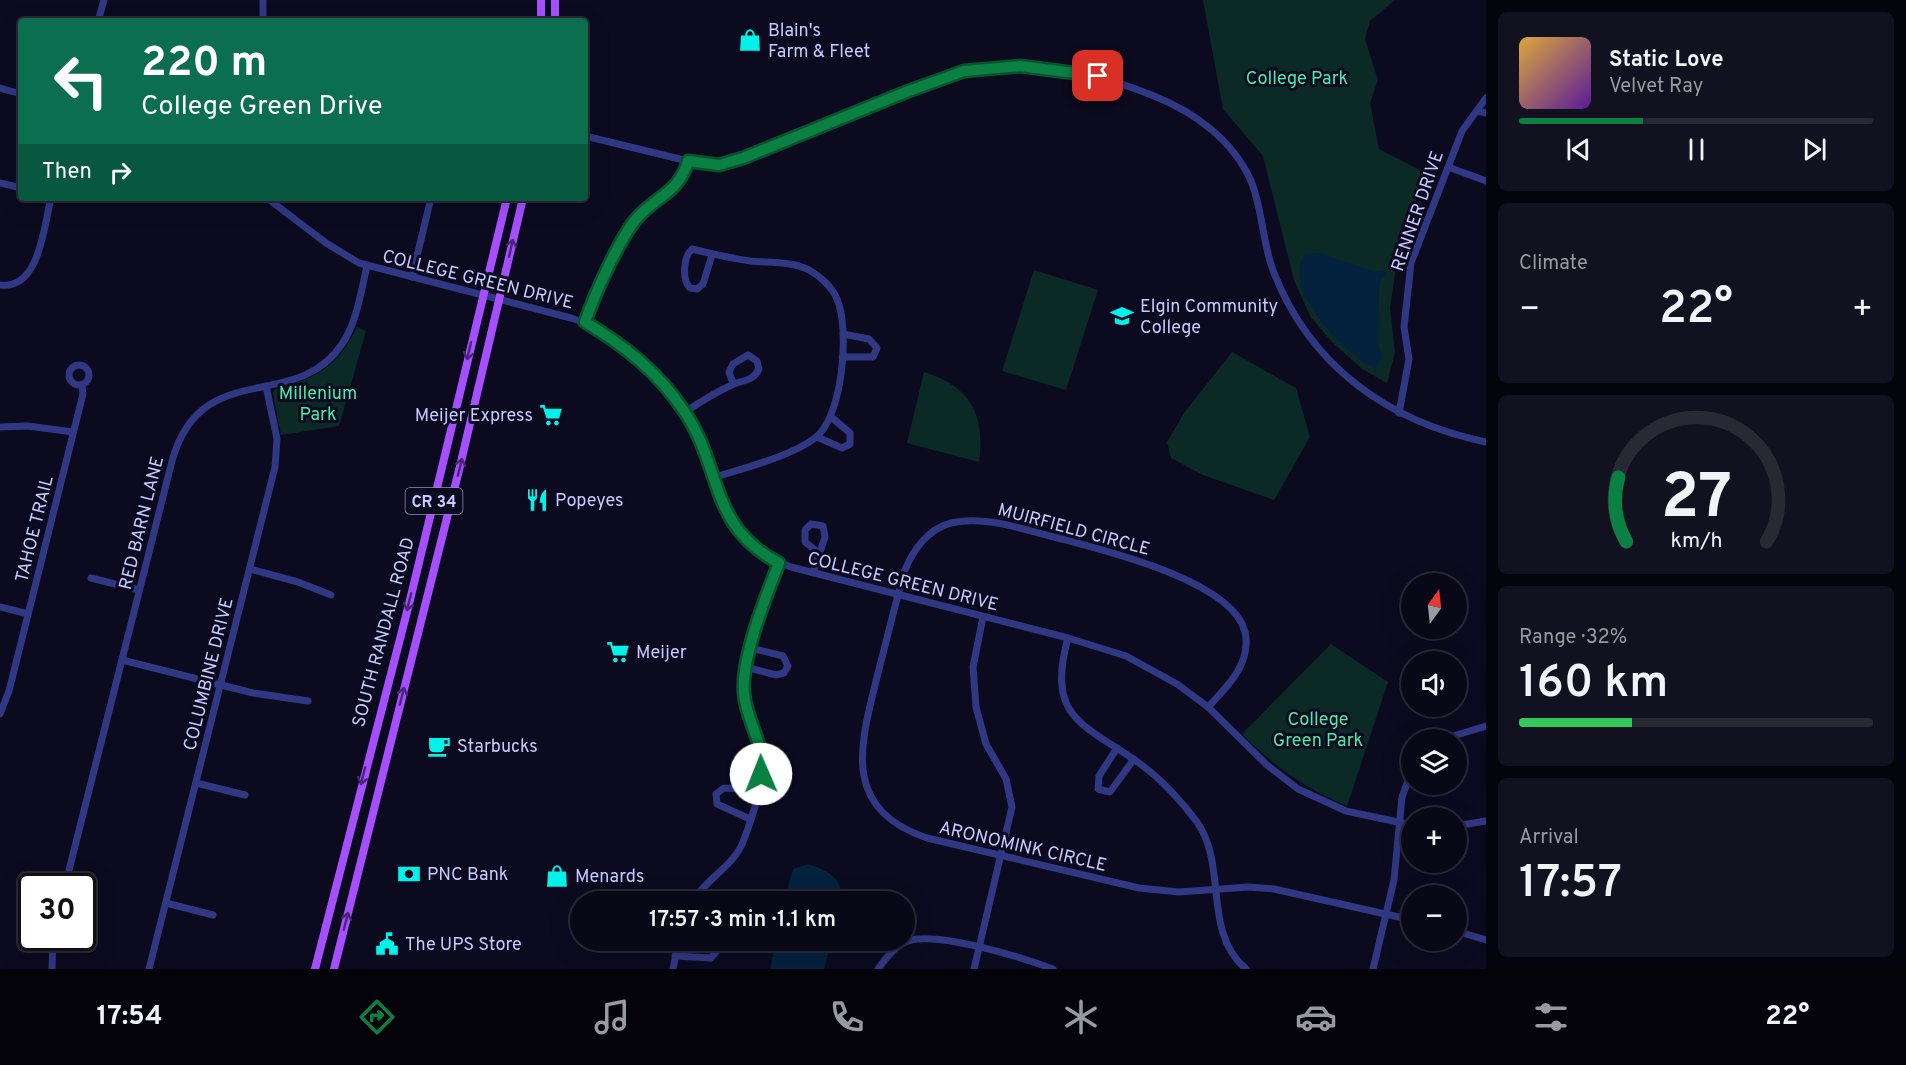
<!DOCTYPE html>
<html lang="en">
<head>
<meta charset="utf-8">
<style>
	body { margin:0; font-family:Overpass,sans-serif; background:#111120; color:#f1f3f6; height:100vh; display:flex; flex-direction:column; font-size:22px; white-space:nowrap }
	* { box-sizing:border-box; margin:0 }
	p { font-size:20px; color:#989aa1 }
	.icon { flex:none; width:33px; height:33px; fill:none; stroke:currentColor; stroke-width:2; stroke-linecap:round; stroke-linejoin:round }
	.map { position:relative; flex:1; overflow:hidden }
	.panel { display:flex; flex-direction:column; gap:12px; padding:12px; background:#04040d; width:420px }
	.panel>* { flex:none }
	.banner { position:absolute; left:18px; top:18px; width:570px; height:183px; border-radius:6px; box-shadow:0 6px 24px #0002,0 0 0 2px #292936; background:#0b6e4f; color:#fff; overflow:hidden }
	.needle { width:39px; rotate:15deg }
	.tools { position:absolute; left:1401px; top:573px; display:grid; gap:12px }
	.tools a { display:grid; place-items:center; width:66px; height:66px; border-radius:50%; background:#080817; box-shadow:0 6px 24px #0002,0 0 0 2px #292936; font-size:30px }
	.speed { position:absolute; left:18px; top:873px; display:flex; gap:12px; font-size:30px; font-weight:700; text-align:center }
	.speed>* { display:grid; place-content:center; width:78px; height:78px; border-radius:50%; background:#080817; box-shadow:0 6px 24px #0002,0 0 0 2px #292936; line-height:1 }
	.speed .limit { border:3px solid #111; border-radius:9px; background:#fff; color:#111 }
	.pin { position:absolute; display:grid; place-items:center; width:51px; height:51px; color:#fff; margin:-26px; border-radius:12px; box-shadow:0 3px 9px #0006 }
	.me { position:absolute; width:66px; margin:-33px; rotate:359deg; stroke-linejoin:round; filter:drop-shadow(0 0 4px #0008) }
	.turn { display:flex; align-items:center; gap:21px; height:126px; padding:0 24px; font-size:27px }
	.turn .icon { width:78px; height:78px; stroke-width:2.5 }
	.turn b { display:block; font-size:42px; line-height:51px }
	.then { display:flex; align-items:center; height:57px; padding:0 24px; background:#0003; gap:12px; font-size:22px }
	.big { font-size:45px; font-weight:600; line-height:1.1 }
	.panel .tile { flex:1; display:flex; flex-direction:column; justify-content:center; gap:9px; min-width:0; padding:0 21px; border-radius:9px; background:#111120 }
	.panel .dial { align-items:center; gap:0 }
	.dial svg { height:156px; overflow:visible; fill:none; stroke:#292936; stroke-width:7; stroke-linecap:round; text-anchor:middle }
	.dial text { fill:#f1f3f6; stroke:none }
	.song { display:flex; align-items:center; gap:18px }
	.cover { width:72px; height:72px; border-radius:9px; background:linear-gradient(135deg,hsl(40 70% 55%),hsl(270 70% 35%)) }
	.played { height:6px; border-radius:3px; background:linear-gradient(90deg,#0b8043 35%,#292936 35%) }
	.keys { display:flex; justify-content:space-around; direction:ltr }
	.heat { display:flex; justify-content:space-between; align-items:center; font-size:33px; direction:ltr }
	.charge { height:9px; border-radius:4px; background:linear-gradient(90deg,#34c759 32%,#292936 0) }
	.trip { position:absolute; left:570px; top:891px; width:345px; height:60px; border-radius:30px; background:#080817; box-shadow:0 6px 24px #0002,0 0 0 2px #292936; font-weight:600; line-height:60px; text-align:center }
	.tab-bar { display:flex; height:96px; justify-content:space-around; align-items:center; background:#030309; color:#989aa1 }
	.tab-bar .icon { width:42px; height:42px }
	.tab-bar .current { color:#0b8043 }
	.tab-bar b { font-size:27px; color:#f1f3f6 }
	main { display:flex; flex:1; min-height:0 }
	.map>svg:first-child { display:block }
</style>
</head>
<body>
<main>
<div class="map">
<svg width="1486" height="969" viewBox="0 0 1486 969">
	<rect width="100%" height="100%" fill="#0b0a1f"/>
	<g fill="#0c2a25">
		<polygon points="1203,0 1395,0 1370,21 1365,39 1378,80 1370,103 1379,149 1426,173 1399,248 1390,307 1395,352 1387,383 1362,369 1331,341 1310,316 1294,280 1263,156 1223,109"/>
		<polygon points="1034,270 1098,290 1066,390 1002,371"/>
		<path d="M357 327 366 331 339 426 281 435 273 393 275 389C317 378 338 367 357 327Z"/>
		<polygon points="1232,352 1296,388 1310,437 1274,500 1203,475 1171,458 1167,442 1184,413"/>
		<path d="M924 372C971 387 985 414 979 462L907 443Z"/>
		<path d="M1331 644 1388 682 1347 806C1302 787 1276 767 1242 734Z"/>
	</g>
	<g fill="#04213e">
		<path d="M1320 253 1375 272 1386 270 1387 274 1381 279 1379 290 1378 342 1382 359 1376 369C1345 355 1280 288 1305 254Z"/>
		<path d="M808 864C828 870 844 879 841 901H784L793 869Z"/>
		<polygon points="776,941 831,941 825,966 824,969 770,969"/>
	</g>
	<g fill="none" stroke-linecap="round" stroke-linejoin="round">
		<g stroke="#303883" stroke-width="7">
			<polyline points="98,21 104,0"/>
			<polyline points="263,21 263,0"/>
			<polyline points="0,88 21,94"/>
			<polyline points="1477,111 1486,113"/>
			<path d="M585 136 688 161 719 165 743 158C782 141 822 126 862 110 913 89 964 66 1020 66 1066 66 1112 79 1154 96 1194 112 1233 140 1251 181 1263 210 1262 243 1274 273 1311 367 1389 422 1486 442"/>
			<polyline points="1448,167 1486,181"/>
			<polyline points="0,183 21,188"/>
			<path d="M267 198 326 243 359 263 571 318C623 334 674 383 695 432 721 491 724 543 791 567L1068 638 1126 656 1177 684 1208 707 1267 765 1298 789 1346 811 1412 825"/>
			<path d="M712 255 703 284 697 289 690 288C682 280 683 257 692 249 711 254 730 258 750 261 770 263 791 261 809 270 820 276 832 287 837 299 850 329 843 417 815 438 790 457 743 468 713 478"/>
			<polyline points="412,277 431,198"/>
			<path d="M0 285C40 290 44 225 51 198"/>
			<path d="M585 323C594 296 618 239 637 218 656 195 679 193 688 161"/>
			<polyline points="842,357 873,357 877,348 869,339 843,334"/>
			<circle cx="79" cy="375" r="10"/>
			<path d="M685 412C700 402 716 392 732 385 741 380 753 382 759 369L757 361 748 355 733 364 729 372 733 383"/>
			<polyline points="1399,413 1409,359 1404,327 1411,263 1462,131 1486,98"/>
			<polyline points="0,427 28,426 73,432"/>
			<polyline points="817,437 842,448 850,444 850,433 831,417"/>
			<polyline points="250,569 298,582 331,595"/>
			<polyline points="813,573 825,537 823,526 811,524 805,530 805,542 820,554"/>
			<polyline points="91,578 139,590"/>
			<polyline points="0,607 28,614"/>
			<path d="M1068 638C1045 721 1086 724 1143 766 1162 780 1183 803 1197 822 1228 866 1202 932 1246 969"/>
			<polyline points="122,660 253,693 308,701"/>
			<polyline points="746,667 776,675 784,673 788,666 783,656 751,648"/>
			<path d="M1208 707C1227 687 1252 663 1245 632 1233 580 1099 549 1054 537 1021 529 985 515 951 523 928 529 913 550 905 570 895 604 887 639 878 673 861 743 839 808 927 838L1139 888 1179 892 1248 887 1274 889 1412 920"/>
			<polyline points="0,714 9,691 79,410 83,394 82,386"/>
			<polyline points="1440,740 1486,726"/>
			<polyline points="1117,748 1099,776 1098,789 1110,792 1134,759"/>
			<polyline points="196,783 245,795"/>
			<polyline points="750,819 717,804 716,794 724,788 757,790"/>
			<polyline points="1456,826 1486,821"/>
			<path d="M65 886 172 461C201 356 296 414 342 344 357 322 361 291 367 266"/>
			<path d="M693 902C705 879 733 867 743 842 753 816 767 776 761 748 757 727 743 708 744 687 745 648 764 599 779 563"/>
			<polyline points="166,903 213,915"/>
			<polyline points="1456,931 1486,940"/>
			<polyline points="675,956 711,958 716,952 713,940"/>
			<polyline points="52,969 53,938"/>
			<polyline points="149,969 275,467 277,439 266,386"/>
			<polyline points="673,969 679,940"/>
			<path d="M878 969C886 958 895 946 908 941 937 931 1024 958 1053 969"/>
			<polyline points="974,969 1012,807 1006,779 986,744 976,707 973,667 983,617"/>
			<polyline points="1373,969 1394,880 1402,797 1412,770"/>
		</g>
		<g stroke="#a54fff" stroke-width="8">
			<polyline points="541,21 541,0"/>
			<polyline points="555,21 555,0"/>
			<polyline points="315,969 409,604 507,198"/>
			<polyline points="334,969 460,466 523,198"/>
		</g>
	</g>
	<defs><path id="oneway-shaft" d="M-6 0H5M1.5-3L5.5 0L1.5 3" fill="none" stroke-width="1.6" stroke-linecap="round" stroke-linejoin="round" transform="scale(1.5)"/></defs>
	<g stroke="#492679">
		<use href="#oneway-shaft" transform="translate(511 248) rotate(-77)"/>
		<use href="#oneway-shaft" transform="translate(469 351) rotate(103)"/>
		<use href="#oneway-shaft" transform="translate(460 467) rotate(-76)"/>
		<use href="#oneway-shaft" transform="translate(409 602) rotate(104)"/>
		<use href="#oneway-shaft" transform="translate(402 696) rotate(-76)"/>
		<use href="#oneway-shaft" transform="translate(363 776) rotate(104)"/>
		<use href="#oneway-shaft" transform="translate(346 921) rotate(-76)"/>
	</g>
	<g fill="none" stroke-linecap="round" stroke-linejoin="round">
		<g stroke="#07532c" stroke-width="15">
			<path id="route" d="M761 774C766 744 746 722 744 693 741 658 766 596 779 563 708 526 723 468 684 411 658 372 625 346 585 322 594 296 619 239 637 218 656 196 679 193 688 161L719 165 743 158 906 92 964 71 1020 66 1098 76"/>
		</g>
		<use href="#route" stroke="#0b8043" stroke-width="10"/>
	</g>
	<defs>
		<g id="shop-bare" transform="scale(1.8)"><path d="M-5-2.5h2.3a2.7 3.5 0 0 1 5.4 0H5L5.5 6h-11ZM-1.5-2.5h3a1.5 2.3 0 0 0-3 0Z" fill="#00f3e9" stroke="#0b0a1f" stroke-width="2.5" paint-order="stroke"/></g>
		<g id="university-bare" transform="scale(1.8)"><path d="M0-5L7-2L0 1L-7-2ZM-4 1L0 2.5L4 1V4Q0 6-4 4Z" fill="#00f3e9" stroke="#0b0a1f" stroke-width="2.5" paint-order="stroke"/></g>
		<g id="supermarket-bare" transform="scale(1.8)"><path d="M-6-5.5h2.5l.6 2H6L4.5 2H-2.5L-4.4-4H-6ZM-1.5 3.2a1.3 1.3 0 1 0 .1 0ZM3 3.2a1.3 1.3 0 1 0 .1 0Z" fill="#00f3e9" stroke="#0b0a1f" stroke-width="2.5" paint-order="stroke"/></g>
		<g id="restaurant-bare" transform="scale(1.8)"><path d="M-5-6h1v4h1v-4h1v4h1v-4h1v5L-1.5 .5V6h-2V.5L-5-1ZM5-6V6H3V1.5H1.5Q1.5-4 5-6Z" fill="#00f3e9" stroke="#0b0a1f" stroke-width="2.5" paint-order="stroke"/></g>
		<g id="cafe-bare" transform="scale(1.8)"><path d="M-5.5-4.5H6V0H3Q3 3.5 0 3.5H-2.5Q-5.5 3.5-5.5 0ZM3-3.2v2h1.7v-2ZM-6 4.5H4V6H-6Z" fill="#00f3e9" stroke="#0b0a1f" stroke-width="2.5" paint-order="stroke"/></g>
		<g id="bank-bare" transform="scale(1.8)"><path d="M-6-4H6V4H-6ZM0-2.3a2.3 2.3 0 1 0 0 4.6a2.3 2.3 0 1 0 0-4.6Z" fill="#00f3e9" stroke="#0b0a1f" stroke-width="2.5" paint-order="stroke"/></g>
		<g id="civic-bare" transform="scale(1.8)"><path d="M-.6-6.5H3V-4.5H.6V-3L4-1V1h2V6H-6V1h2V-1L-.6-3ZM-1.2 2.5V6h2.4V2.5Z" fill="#00f3e9" stroke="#0b0a1f" stroke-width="2.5" paint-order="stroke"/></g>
	</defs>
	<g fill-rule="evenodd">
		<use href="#shop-bare" x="750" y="40"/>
		<use href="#university-bare" x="1122" y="316"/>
		<use href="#supermarket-bare" x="551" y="415"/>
		<use href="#restaurant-bare" x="537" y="500"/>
		<use href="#supermarket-bare" x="618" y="652"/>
		<use href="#cafe-bare" x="439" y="746"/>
		<use href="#bank-bare" x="409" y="874"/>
		<use href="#shop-bare" x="557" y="876"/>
		<use href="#civic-bare" x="387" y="944"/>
	</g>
	<g text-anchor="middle" stroke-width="6" stroke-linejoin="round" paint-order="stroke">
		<rect fill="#0b0a1f" stroke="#8f90bc" stroke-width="1.5" x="405.5" y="488" width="57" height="26" rx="4.5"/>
		<g font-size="16" font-weight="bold" fill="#c8caff">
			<text x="434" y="507">CR 34</text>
		</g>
		<g font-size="18" fill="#c8caff" stroke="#0b0a1f" text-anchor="start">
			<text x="768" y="36">Blain's<tspan x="768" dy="21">Farm &amp; Fleet</tspan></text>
			<text x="1140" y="312">Elgin Community<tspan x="1140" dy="21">College</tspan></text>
			<text x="533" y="421" text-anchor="end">Meijer Express</text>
			<text x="555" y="506">Popeyes</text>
			<text x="636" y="658">Meijer</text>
			<text x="457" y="752">Starbucks</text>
			<text x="427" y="880">PNC Bank</text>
			<text x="575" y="882">Menards</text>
			<text x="405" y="950">The UPS Store</text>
		</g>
		<g font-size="18" fill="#48ebab" stroke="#0b0a1f">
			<text x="1297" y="84">College Park</text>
			<text x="318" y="399">Millenium<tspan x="318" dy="21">Park</tspan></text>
			<text x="1318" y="725">College<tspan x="1318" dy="21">Green Park</tspan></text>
		</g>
		<g font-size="18" fill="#c8caff" stroke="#0b0a1f">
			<text transform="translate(1417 211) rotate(-71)" y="6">RENNER DRIVE</text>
			<text transform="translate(478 279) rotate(14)" y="6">COLLEGE GREEN DRIVE</text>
			<text transform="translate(141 523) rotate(-76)" y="6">RED BARN LANE</text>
			<text transform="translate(34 529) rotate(-76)" y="6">TAHOE TRAIL</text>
			<text transform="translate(1074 529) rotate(15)" y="6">MUIRFIELD CIRCLE</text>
			<text transform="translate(903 581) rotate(14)" y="6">COLLEGE GREEN DRIVE</text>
			<text transform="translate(383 632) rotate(-75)" y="6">SOUTH RANDALL ROAD</text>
			<text transform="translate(208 674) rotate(-76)" y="6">COLUMBINE DRIVE</text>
			<text transform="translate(1023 846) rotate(13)" y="6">ARONOMINK CIRCLE</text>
		</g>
	</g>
</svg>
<div class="tools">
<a><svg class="needle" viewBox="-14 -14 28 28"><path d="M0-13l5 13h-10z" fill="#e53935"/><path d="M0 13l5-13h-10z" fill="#989aa1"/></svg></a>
<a><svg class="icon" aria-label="sound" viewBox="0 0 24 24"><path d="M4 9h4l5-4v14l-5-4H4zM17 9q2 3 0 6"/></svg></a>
<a><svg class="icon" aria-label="layers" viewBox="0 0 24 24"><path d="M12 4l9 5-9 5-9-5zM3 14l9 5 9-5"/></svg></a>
<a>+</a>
<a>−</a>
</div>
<div class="speed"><div class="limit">30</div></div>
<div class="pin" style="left:1098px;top:76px;background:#d93025"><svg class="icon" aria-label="arrive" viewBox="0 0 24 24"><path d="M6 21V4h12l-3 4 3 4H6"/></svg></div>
<svg class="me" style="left:761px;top:774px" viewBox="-20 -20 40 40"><circle r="19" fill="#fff"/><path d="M0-13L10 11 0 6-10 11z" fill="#0b8043"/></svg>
<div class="trip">17:57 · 3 min · 1.1 km</div>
<div class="banner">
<div class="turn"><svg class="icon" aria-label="left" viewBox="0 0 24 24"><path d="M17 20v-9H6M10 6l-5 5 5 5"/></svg><div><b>220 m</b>College Green Drive</div></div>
<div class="then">Then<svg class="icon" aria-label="right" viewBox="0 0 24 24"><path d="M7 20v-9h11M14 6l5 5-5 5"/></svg></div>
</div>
</div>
<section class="panel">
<div class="tile">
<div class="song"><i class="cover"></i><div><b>Static Love</b><p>Velvet Ray</p></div></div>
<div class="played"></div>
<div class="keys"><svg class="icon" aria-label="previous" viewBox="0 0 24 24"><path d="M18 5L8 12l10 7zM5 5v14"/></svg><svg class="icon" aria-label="pause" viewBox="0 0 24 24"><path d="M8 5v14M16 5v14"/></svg><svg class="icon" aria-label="next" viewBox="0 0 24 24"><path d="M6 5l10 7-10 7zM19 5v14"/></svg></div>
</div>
<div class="tile"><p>Climate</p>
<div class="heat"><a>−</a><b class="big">22°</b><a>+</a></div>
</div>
<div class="tile dial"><svg viewBox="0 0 100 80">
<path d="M14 69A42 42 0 1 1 86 69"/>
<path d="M14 69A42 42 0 0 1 10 36" stroke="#0b8043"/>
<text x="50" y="56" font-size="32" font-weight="700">27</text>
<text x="50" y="72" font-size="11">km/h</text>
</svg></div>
<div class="tile"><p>Range · 32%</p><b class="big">160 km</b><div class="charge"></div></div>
<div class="tile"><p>Arrival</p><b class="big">17:57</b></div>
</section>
</main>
<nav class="tab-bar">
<b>17:54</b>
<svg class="icon current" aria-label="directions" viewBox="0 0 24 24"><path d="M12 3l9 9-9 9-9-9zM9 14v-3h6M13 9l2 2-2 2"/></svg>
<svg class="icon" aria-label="music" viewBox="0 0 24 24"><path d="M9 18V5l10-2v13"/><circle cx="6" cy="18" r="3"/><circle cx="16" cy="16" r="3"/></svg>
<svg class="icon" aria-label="phone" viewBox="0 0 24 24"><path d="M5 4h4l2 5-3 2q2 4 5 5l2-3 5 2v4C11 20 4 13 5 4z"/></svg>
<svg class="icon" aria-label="climate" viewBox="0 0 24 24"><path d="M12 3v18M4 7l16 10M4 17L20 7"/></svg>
<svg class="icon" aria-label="car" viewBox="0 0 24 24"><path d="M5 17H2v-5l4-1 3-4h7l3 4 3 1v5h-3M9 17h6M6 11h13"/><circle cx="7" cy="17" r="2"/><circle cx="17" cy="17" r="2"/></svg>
<svg class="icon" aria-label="filters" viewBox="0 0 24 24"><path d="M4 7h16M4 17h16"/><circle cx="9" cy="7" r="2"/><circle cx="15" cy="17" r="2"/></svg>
<b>22°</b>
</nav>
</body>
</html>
